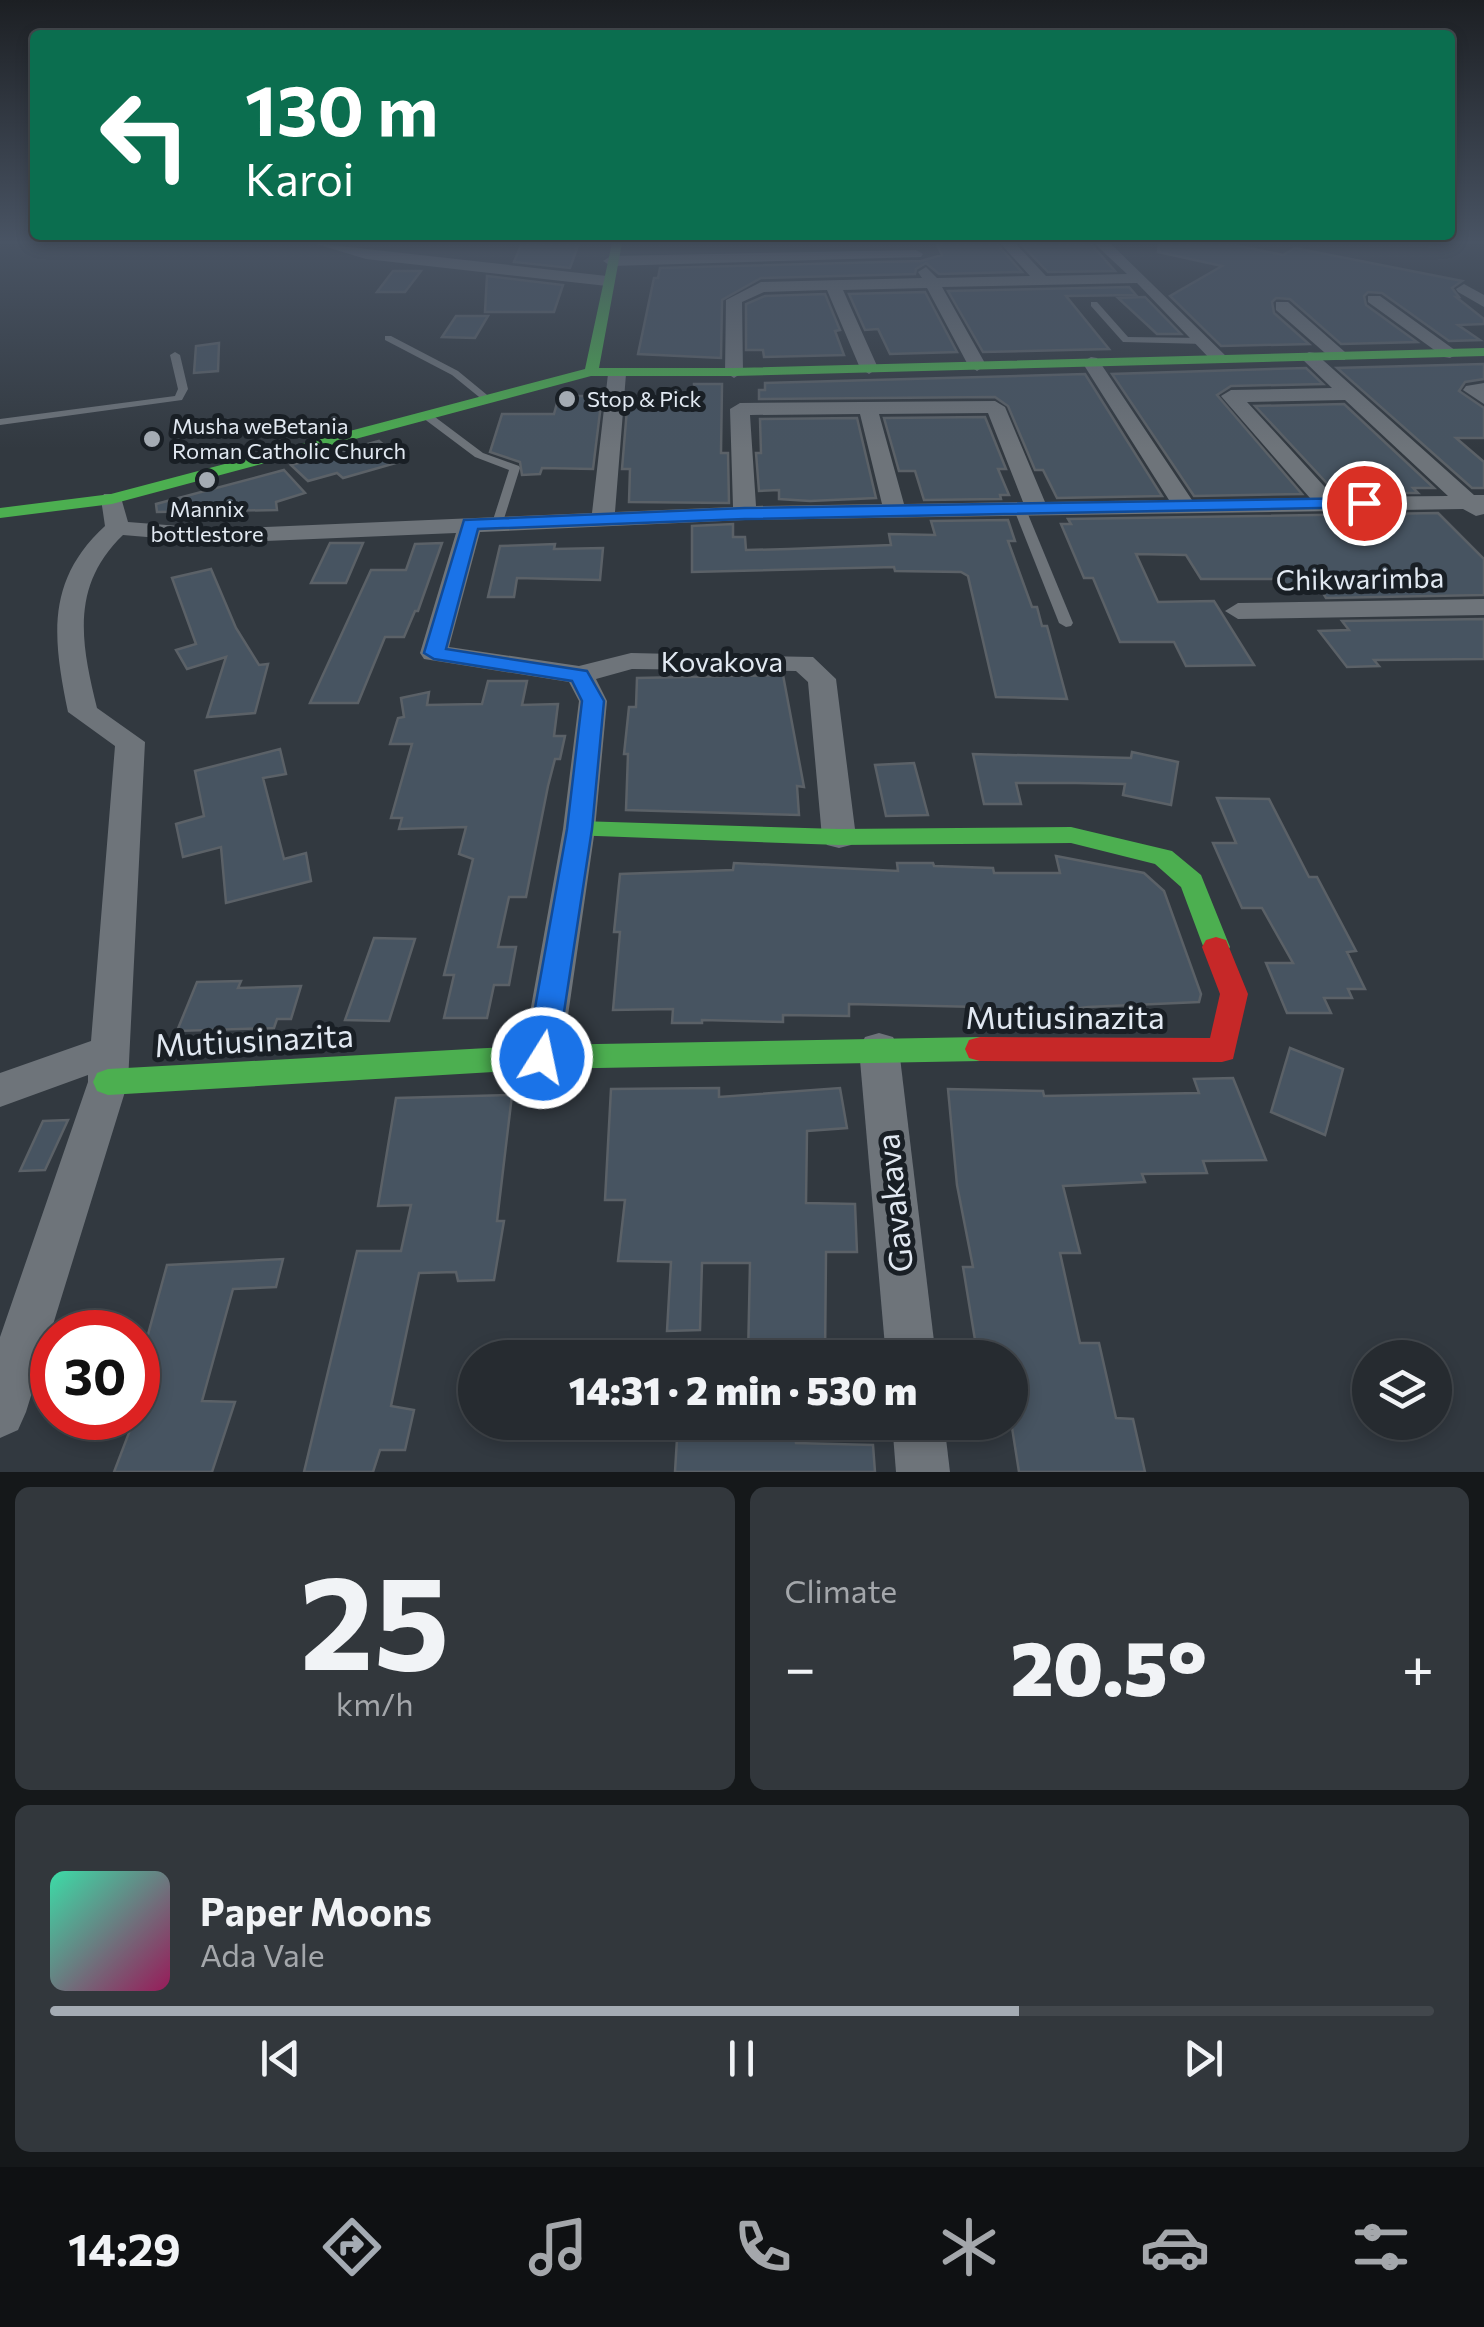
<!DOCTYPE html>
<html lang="en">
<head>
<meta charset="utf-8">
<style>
	body { margin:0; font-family:Commissioner,sans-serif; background:#32373c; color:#f1f3f6; height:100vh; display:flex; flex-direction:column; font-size:38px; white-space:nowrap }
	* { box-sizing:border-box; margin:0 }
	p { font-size:32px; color:#a4a7ab }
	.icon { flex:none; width:55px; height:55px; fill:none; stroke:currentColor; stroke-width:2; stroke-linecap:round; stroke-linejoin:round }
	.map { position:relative; height:1472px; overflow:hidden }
	.drawer { display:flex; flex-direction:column; gap:15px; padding:15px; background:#15181a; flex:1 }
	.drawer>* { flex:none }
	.banner { position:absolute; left:30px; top:30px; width:1425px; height:210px; border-radius:10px; box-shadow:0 5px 15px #0003,0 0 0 2px #42474c; background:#0b6e4f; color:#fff; overflow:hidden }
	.fabs { position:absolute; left:1352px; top:1340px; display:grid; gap:20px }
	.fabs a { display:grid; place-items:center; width:100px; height:100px; border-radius:50%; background:#262b30; box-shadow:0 5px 15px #0003,0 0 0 2px #42474c; font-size:50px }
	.speed { position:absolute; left:30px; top:1310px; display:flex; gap:20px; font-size:50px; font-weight:700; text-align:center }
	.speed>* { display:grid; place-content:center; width:130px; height:130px; border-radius:50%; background:#262b30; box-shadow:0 5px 15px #0003,0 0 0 2px #42474c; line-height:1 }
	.speed .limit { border:15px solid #d22; background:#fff; color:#111 }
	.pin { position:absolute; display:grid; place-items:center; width:85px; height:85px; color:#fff; margin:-42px; border:5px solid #fff; border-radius:50%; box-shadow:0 2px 10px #0007 }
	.me { position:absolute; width:110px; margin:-55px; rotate:10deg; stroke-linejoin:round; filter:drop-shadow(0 0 8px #0008) }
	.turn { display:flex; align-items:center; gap:35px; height:210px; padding:0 50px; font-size:45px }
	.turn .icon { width:130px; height:130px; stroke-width:2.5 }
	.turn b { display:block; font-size:70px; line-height:85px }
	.big { font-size:75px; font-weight:800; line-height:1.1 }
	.drawer .widget { flex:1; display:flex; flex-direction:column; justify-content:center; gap:15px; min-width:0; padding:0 35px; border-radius:15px; background:#32373c }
	.drawer .dial { align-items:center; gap:0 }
	.dial b { font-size:130px; line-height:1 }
	.song { display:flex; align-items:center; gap:30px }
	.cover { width:120px; height:120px; border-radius:15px; background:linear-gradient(135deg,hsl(160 70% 55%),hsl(330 70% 35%)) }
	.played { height:10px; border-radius:5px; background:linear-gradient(90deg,#a4abb3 70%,#42474c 70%) }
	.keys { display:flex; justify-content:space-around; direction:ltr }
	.heat { display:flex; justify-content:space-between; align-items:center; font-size:55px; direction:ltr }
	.drawer .tiles { flex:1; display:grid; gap:15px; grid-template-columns:1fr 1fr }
	.widget:last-child { grid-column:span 2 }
	.trip { position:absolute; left:458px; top:1340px; width:570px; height:100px; border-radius:50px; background:#262b30; box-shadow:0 5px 15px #0003,0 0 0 2px #42474c; font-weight:800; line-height:100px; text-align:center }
	.menu { display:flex; height:160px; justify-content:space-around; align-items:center; background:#0f1113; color:#a4a7ab }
	.menu .icon { width:70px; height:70px }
	.menu .on { color:#a4abb3 }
	.menu b { font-size:45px; color:#f1f3f6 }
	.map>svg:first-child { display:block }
</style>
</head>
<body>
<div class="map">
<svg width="1484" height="1472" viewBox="0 0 1484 1472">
	<rect width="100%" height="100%" fill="#323940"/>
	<g fill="#475461" stroke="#5b6167" stroke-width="2.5">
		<polygon points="522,243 579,243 570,268 514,262"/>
		<polygon points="936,243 996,243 1022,272 939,274 926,263 916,269 915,274 761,278 722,300 721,358 638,354 654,278 658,278 660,268 921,261 942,255"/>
		<polygon points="1020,243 1090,243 1115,271 1048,272"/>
		<polygon points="1159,243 1225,243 1283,255 1295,248 1462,281 1452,288 1459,297 1456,297 1484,319 1484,324 1458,325 1480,340 1449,341 1382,293 1368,292 1364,296 1366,305 1417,342 1341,344 1290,299 1276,298 1272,302 1274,313 1309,344 1221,346 1170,296 1222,266 1158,252"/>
		<polygon points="393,271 421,271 405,292 377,292"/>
		<polygon points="487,276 563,285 554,312 485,312"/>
		<polygon points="1129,287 1136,295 1066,296 1109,349 983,352 948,291"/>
		<polygon points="925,292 957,352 890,354 878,329 865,330 849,294"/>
		<polygon points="825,294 840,330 835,331 844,355 764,357 763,350 746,350 746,304 765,296"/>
		<polygon points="1145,297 1181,334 1157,334 1118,298"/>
		<polygon points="456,316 488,316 475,338 442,337"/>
		<polygon points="219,343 218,371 194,373 196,346"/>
		<polygon points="1484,364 1484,379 1465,382 1459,391 1484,408 1484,438 1456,438 1484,462 1484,488 1472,488 1337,368"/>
		<polygon points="1306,368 1323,384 1231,386 1217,395 1302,494 1194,496 1112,374"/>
		<polygon points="1085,374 1162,496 1057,498 1043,470 1035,470 1008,406 995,397 759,399 759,390 765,390 765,383"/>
		<polygon points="694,384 722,384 721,453 728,453 729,503 629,502 630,469 622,469 628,397 694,397"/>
		<polygon points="559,396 602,396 593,469 542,468 540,474 522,475 520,462 490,452 502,414 554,414"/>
		<polygon points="1344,404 1434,488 1413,488 1418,493 1336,493 1255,406"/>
		<polygon points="985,417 1006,469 998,469 1009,495 1000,495 1001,499 924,500 915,471 899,471 884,418"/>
		<polygon points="857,418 876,498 810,501 779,499 779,490 759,491 756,453 761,453 760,419"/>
		<polygon points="379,441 403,461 343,478 337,473 308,481 291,465"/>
		<polygon points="284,470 305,493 276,502 277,510 157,512 156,504"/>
		<polygon points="1438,513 1484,559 1484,595 1326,598 1321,590 1287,591 1279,579 1201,579 1186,555 1136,554 1158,602 1214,601 1254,665 1186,666 1174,642 1120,642 1093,578 1084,578 1061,524 1071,524 1068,519"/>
		<polygon points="1008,520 1015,541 1008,541 1032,607 1037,607 1042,626 1047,626 1067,699 996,697 968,576 961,572 895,571 894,567 692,572 692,526 733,524 733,537 745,537 746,550 789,549 891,545 889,534 935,535 931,521"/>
		<polygon points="330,543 363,543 346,583 311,583"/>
		<polygon points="442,543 418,611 415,611 404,637 385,637 358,703 310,703 371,570 406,570 415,544"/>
		<polygon points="555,544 554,549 603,548 600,580 517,578 514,597 488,597 500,546"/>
		<polygon points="211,569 236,628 259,665 268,664 255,713 207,717 226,657 187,669 176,650 196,644 172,578"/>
		<polygon points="1484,619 1484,659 1374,660 1379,666 1347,667 1319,631 1349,630 1342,621"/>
		<polygon points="783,675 804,787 797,786 799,815 626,810 628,754 624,754 629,707 636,707 637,678"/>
		<polygon points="488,681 527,681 522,705 558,704 554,736 565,736 560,759 555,759 548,786 526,897 509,897 498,947 516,947 509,985 494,985 487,1018 444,1018 454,975 444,975 473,859 459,854 466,827 399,829 402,818 391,818 412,744 390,744 398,718 404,717 401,698 429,692 427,705 482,704"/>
		<polygon points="280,749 286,774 263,778 284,859 306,853 311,881 226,903 221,847 183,857 176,824 204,816 195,771"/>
		<polygon points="1132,752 1178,762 1171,805 1123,795 1125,784 1076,783 1016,783 1021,804 984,804 973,754 1131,758"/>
		<polygon points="914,763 928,815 886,816 875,765"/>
		<polygon points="1217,798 1269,799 1309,877 1317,877 1356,951 1347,952 1365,989 1348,989 1352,998 1324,998 1331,1013 1287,1013 1266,963 1293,963 1262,908 1242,908 1224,868 1213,843 1236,843"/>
		<polygon points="1056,856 1144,873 1164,891 1201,994 1199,1002 1088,1007 1073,1009 1075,1018 981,1015 979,1007 849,1004 849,1016 783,1015 783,1022 702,1020 702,1023 672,1023 673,1009 613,1010 620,932 614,932 620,874 733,870 734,863 898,871 897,863 933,863 934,866 993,868 994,873 1060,873"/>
		<polygon points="374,938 415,939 389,1021 345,1020"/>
		<polygon points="241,981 238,988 301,986 291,1019 277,1019 274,1028 177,1031 197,982"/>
		<polygon points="1290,1048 1343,1069 1325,1135 1271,1112"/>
		<polygon points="1233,1078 1266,1160 1203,1161 1207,1173 1142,1174 1145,1182 1063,1186 1080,1253 1060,1253 1080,1343 1099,1343 1116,1418 1133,1419 1145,1472 1019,1472 1010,1415 1010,1358 978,1358 963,1267 973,1267 957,1185 948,1089 1043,1091 1044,1096 1199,1093 1194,1079"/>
		<polygon points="719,1088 719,1097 840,1088 847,1128 807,1131 806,1203 855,1204 857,1252 826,1252 825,1358 748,1358 750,1263 702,1263 700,1330 667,1331 671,1262 618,1261 625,1200 605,1200 611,1089"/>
		<polygon points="512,1095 497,1221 504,1221 494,1280 458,1281 456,1272 419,1273 391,1406 414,1410 405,1450 380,1450 373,1472 304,1472 357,1251 401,1251 411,1205 378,1206 396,1098"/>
		<polygon points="68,1120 45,1170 20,1171 43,1121"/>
		<polygon points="283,1259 276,1287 233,1289 202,1401 235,1402 212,1472 114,1472 153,1370 138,1371 167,1265"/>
		<polygon points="678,1422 715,1422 716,1431 795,1432 796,1443 873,1445 875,1472 675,1472"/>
	</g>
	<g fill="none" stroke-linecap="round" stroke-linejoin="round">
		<g fill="#6e747a" fill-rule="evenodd">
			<polygon points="1091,302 1097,302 1128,337 1205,338 1209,341 1205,344 1123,342 1091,306"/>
			<polygon points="385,336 391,336 458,371 492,399 484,401 452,375 385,340"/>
			<polygon points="175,352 180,355 188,389 182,400 0,425 0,419 175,396 178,389 170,355"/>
			<polygon points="423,414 431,414 483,453 519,466 520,468 502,525 498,526 492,523 509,470 475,457 423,418"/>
			<polygon points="1019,504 1025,507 1073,623 1071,626 1066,627 1059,623 1013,507"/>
		</g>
		<g fill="#6e747a" fill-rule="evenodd">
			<polygon points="313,243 607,276 615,281 607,286 366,259"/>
			<polygon points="1000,243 1015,243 1046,276 1127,274 1094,243 1110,243 1229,359 1226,363 1214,363 1137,283 942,287 986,365 977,371 968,365 927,288 843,290 878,368 869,374 860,368 827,290 764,292 742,302 743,372 734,378 725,372 726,300 761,282 922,278 918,272 926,267 937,278 1030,276"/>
			<polygon points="916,250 923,254 921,257 611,266 603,261 611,256"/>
			<polygon points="1464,284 1484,295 1484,307 1458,292 1456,289"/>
			<polygon points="1368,296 1380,296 1459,353 1450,358 1444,357 1368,302"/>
			<polygon points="1276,302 1288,302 1345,352 1345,360 1333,360 1276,310"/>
			<path d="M1309 352 1315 353 1474 495H1484V514L1476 516 1463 509 745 520 480 532 449 647 579 666 631 653 813 657 836 679 856 837 851 845 839 848 827 845 822 837 808 682 796 671 632 669 596 679 607 701 595 829 562 1057 556 1069 542 1073 528 1069 522 1057 563 829 579 701 569 682 424 659 420 653 456 533 218 543 123 535C70 586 81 643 97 708L145 742 128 1082 26 1412 18 1430 0 1438V1337L88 1082V1075L0 1107V1073L91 1041 115 746 68 712C53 639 45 581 105 526L101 499 104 494H120L128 522 218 529 592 513 608 374 617 368 626 374 615 512 733 507 730 409 740 403 995 401 1005 407 1045 502 1169 500 1082 362 1091 357 1097 358 1192 500 1310 498 1221 396 1231 390 1332 388 1300 357ZM1345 400 1448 496 1334 497 1247 402ZM988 413 1023 502 904 504 879 414ZM860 414 882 504 756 506 750 415Z"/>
			<polygon points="1484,383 1484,404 1463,390 1466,386"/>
			<polygon points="1484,599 1484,615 1238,619 1225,611 1238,603"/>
			<polygon points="879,1033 893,1037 899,1049 936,1358 886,1358 859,1049 865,1037"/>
			<polygon points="892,1422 944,1422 950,1472 896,1472"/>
		</g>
		<g fill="#4caf50" fill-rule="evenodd">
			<polygon points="612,243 622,243 599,368 734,368 1484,348 1484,356 734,376 591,376 112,504 0,518 0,508 111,494 585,369"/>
			<polygon points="579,821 839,829 1071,827 1172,851 1201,875 1230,947 1226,954 1216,957 1206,954 1181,887 1155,864 1071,843 839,845 570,835 567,829 570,823"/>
			<polygon points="980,1037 991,1040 995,1049 991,1058 980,1061 542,1069 108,1095 97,1091 93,1082 97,1073 108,1069 542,1045"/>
		</g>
		<polygon fill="#c62828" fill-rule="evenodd" points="1216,937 1226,940 1248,994 1233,1059 1222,1062 980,1061 969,1058 965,1049 969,1040 980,1037 1210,1038 1220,994 1202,947 1206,940"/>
	</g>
	<linearGradient id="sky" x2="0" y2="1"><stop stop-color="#1c1f23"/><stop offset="0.54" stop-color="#495464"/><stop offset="1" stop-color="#495464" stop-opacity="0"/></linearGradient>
	<rect width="1484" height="449" fill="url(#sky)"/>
	<polygon fill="#1a73e8" stroke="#114b97" stroke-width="2.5" points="1364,498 1372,503 1370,507 745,519 478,529 446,649 587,671 604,701 592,829 557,1058 552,1066 542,1070 531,1066 526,1058 567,829 582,701 572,681 434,659 424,653 464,520 745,508"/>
	<g fill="#a4abb3" stroke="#191f25" stroke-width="4">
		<circle cx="567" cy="399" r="10"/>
		<circle cx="152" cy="439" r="10"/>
		<circle cx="207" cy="480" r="10"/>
	</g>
	<g text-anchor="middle" stroke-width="10" stroke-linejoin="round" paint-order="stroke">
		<g font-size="22" fill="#e1e8f1" stroke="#191f25" text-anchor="start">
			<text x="587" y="407">Stop &amp; Pick</text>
			<text x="172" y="434">Musha weBetania<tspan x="172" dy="25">Roman Catholic Church</tspan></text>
			<text x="207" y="517" text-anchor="middle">Mannix<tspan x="207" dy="25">bottlestore</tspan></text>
		</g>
		<g font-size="28" fill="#e1e8f1" stroke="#191f25">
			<text transform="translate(1360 579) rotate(-1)" y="10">Chikwarimba</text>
			<text x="722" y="672">Kovakova</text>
		</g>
		<g font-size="32" fill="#e1e8f1" stroke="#191f25">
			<text x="1065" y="1029">Mutiusinazita</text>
			<text transform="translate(254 1041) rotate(-3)" y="11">Mutiusinazita</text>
			<text transform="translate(895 1203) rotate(-96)" y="11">Gavakava</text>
		</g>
	</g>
</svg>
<div class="fabs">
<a><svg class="icon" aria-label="layers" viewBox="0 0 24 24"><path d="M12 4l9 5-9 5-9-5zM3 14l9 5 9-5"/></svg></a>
</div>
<div class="speed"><div class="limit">30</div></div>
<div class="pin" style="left:1364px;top:503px;background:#d93025"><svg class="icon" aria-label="arrive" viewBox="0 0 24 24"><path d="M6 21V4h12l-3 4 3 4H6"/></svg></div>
<svg class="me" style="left:542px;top:1058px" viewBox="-20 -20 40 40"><circle r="17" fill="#1a73e8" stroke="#fff" stroke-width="3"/><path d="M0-11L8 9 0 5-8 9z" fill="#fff"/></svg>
<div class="trip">14:31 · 2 min · 530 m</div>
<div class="banner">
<div class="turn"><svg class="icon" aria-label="left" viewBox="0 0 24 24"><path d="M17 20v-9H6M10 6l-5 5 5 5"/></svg><div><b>130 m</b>Karoi</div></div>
</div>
</div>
<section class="drawer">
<div class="tiles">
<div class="widget dial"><b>25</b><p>km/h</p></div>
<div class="widget"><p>Climate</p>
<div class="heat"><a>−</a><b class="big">20.5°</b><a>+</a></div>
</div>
<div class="widget">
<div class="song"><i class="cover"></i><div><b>Paper Moons</b><p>Ada Vale</p></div></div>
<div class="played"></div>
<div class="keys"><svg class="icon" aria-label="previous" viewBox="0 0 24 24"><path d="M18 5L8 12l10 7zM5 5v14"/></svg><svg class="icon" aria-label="pause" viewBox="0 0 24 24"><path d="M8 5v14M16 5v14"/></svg><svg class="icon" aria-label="next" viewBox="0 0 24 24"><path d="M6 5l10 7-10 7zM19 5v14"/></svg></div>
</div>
</div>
</section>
<nav class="menu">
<b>14:29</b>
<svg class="icon on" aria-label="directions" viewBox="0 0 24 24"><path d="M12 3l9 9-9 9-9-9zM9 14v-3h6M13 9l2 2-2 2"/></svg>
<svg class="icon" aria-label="music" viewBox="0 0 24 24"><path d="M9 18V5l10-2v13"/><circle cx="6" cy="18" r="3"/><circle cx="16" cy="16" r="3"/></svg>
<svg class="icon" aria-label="phone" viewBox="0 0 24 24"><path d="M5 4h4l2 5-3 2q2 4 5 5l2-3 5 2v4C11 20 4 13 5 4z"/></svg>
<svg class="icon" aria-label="climate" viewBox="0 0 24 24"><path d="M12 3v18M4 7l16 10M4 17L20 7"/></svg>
<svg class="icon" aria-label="car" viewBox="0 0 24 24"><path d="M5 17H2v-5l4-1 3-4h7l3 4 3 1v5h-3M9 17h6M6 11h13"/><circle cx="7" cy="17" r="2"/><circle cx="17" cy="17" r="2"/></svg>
<svg class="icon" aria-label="filters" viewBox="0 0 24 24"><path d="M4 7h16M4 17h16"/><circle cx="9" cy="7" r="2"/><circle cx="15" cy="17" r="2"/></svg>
</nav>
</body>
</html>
